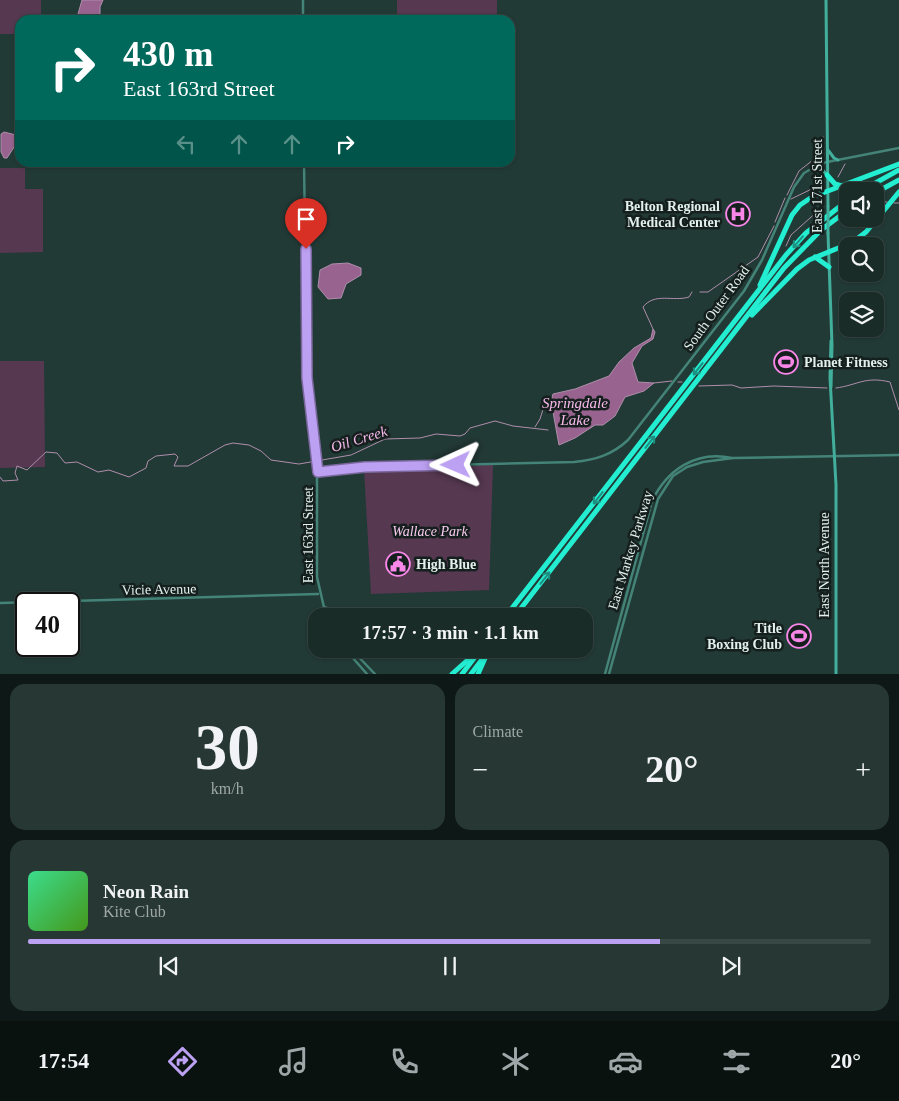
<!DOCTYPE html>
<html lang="en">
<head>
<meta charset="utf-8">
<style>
	body { margin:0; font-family:"Times New Roman",serif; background:#273834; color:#f1f3f6; height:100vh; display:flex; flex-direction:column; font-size:19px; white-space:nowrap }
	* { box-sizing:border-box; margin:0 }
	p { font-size:16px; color:#9fa7a8 }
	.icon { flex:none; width:28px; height:28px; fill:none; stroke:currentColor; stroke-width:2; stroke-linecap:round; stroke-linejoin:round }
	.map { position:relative; height:674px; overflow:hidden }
	.panel { display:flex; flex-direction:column; gap:10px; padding:10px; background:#0e1816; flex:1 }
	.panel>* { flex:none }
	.hud { position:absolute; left:15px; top:15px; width:500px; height:152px; border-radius:15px; box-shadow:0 1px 4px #0004,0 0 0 1px #384845; background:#00695c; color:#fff; overflow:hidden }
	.fabs { position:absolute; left:839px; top:182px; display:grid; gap:10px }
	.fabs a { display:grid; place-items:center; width:45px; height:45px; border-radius:10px; background:#1a2c28; box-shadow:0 1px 4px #0004,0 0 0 1px #384845; font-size:25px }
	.speed { position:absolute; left:15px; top:592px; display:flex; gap:10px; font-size:25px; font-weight:700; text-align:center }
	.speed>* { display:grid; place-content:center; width:65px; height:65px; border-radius:50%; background:#1a2c28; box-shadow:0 1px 4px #0004,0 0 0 1px #384845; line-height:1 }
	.speed .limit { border:2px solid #111; border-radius:8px; background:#fff; color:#111 }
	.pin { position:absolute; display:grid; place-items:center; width:42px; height:42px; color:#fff; margin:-51px -21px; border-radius:50% 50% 50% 0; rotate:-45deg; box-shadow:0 0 5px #0007 }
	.pin .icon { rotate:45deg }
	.me { position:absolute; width:55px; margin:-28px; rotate:269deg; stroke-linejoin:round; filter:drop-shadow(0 0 4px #0008) }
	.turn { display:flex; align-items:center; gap:18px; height:105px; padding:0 25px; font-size:22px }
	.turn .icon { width:65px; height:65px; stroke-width:2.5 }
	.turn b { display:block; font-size:35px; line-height:42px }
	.lanes { display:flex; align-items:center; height:48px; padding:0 25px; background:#0003; justify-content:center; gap:25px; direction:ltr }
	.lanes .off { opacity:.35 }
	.big { font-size:38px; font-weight:800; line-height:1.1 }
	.panel .tile { flex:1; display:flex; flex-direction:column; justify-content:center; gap:8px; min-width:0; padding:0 18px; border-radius:15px; background:#273834 }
	.panel .dial { align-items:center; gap:0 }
	.dial b { font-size:65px; line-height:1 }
	.song { display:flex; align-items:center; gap:15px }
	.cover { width:60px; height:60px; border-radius:8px; background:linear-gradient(135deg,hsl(150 70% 55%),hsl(100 70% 35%)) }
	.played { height:5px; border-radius:2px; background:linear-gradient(90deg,#bca0f2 75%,#384845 75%) }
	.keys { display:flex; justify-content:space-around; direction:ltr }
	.heat { display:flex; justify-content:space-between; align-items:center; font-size:28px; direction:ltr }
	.panel .tiles { flex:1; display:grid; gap:10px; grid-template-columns:1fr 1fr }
	.tile:last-child { grid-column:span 2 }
	.trip { position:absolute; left:308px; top:608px; width:285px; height:50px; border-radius:15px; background:#1a2c28; box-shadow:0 1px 4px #0004,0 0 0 1px #384845; font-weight:800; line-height:50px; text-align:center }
	.tab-bar { display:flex; height:80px; justify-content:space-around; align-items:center; background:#0a1210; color:#9fa7a8 }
	.tab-bar .icon { width:35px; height:35px }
	.tab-bar .current { color:#bca0f2 }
	.tab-bar b { font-size:22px; color:#f1f3f6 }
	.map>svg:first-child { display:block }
</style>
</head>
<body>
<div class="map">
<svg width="899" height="674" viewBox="0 0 899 674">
	<rect width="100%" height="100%" fill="#223a36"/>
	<g fill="#563851">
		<polygon points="0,0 41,0 41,20 20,20 20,34 0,34"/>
		<rect x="397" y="0" width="100" height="20"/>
		<polygon points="0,168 25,168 25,189 43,189 43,252 0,253"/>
		<polygon points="0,361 44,361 45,467 0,468"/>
		<polygon points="493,465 489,590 371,594 364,469"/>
	</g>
	<g fill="#98648f" stroke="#ae8eab">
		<polygon points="82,0 103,0 100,7 100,18 97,20 81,19 78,14"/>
		<polygon points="4,132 16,135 20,138 7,158 4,158 1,152 1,134"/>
		<polygon points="348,263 361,268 361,275 346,284 341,298 328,299 318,287 320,270 332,264"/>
		<polygon points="653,329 655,332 653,339 642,346 632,363 638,382 654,383 644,391 625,397 615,416 603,425 595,425 575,438 559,445 551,401 553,394 575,389 609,376 619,362 634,348 651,338"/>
	</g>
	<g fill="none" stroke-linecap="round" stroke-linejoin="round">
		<g stroke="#ae8eab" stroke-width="1">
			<polyline points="838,177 845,164"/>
			<polyline points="787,195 799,171 818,156 823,137"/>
			<polyline points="791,199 818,186"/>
			<polyline points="875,201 887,202"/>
			<polyline points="894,203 899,203"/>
			<polyline points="839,220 848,214"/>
			<polyline points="775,222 785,198"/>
			<polyline points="786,246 791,235 819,210"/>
			<polyline points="700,292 708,292 758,257 774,226"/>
			<path d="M653 329 643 307C655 292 673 302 689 297L692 292"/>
			<polyline points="678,382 682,382"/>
			<polyline points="654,383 672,381"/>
			<polyline points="699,386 732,385 741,388 774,386 827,388"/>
			<path d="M836 388C858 385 865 376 890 382L899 410"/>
			<polyline points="535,427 540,419 545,403 551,398"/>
			<polyline points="0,477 3,481 18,480 15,473 17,466 27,470 46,452 57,453 65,463 77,462 98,472 109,470 129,477 146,468 148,461 156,456 175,454 178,457 174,466 188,466 225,445 233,443 249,445 261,451 271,460 299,464 351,455 385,439 420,438 436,434 460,436 465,434 470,428 495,421 513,426 548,430"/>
		</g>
		<g stroke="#448377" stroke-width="2.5">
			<polyline points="303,0 303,20"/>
			<polyline points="304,162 307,378 317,472 317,577 326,616"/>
			<path d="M317 472 365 467 574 462C595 460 612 455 628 440L744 291 762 260 794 187 804 173 822 163 899 148"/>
			<polyline points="0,603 318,594"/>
			<polyline points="324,607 327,608 331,616"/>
			<polyline points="345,649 367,674"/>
			<polyline points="351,649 375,674"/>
			<path d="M605 674 652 501C667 470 696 450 732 458"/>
			<polyline points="609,674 658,499 673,476 687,467 703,462 733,458 899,455"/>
		</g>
		<g stroke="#42ae9c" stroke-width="3">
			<polyline points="826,0 828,206"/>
			<polyline points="828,150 834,158 838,160"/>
			<polyline points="812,167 821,168 827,175"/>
			<polyline points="828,233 832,345 831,387"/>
			<polyline points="831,341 830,378 836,485 836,674"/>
		</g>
		<g stroke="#23eed2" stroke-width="5">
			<polyline points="827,175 835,184 842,186"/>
			<polyline points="861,191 899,170"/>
			<polyline points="875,193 899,180"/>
			<polyline points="815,257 829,267"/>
			<polyline points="760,285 792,215 800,205 812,197 899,164"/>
			<polyline points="752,315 797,269 809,260 853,242 866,232 899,192"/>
			<polyline points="506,616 786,255 806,233 848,200"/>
			<polyline points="515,616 784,268 821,230 848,210"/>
			<polyline points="452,674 480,649"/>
			<polyline points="462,674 478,653"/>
			<polyline points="471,674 490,649"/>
			<polyline points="478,674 486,656"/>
		</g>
		<polyline stroke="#42ae9c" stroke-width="3" points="828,206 828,233"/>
	</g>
	<defs><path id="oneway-shaft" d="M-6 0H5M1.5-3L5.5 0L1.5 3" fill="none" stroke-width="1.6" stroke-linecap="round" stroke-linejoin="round" transform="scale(1.25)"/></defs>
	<g stroke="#1d9181">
		<use href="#oneway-shaft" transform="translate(798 242) rotate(131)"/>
		<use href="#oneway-shaft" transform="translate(698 369) rotate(128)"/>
		<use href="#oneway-shaft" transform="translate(650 442) rotate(-52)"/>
		<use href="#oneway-shaft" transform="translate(598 498) rotate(128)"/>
		<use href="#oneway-shaft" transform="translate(545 578) rotate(-52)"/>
	</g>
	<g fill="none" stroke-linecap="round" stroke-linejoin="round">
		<g stroke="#7a689d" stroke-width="12">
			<polyline id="route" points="306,249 307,378 318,472 365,467 456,465"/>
		</g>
		<use href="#route" stroke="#bca0f2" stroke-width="9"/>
	</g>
	<defs>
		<g id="hospital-ring" transform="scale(1.25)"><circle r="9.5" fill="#151f1d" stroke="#f987e8" stroke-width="1.5"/><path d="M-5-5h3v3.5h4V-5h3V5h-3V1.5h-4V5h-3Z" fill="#f987e8"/></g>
		<g id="stadium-ring" transform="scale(1.25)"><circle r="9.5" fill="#151f1d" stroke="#f987e8" stroke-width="1.5"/><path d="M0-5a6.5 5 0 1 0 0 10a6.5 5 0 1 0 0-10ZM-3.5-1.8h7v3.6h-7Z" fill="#f987e8"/></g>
		<g id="civic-ring" transform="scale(1.25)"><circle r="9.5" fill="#151f1d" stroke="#f987e8" stroke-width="1.5"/><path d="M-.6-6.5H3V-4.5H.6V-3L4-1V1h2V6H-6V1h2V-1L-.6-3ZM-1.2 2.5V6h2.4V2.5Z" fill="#f987e8"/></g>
	</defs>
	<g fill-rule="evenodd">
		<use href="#hospital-ring" x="738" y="214"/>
		<use href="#stadium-ring" x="786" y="362"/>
		<use href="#civic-ring" x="398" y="564"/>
		<use href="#stadium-ring" x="799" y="636"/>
	</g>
	<g text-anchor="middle" stroke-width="5" stroke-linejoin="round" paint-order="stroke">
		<g font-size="14" fill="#e1f0ec" stroke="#151f1d">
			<text transform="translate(817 186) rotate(-90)" y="5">East 171st Street</text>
			<text transform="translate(716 308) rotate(-54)" y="5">South Outer Road</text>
			<text transform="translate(308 535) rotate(-90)" y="5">East 163rd Street</text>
			<text transform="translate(630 550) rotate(-73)" y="5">East Markey Parkway</text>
			<text transform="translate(824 565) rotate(-90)" y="5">East North Avenue</text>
			<text transform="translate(159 589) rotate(-1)" y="5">Vicie Avenue</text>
		</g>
		<g font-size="14" font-weight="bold" fill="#e1f0ec" stroke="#151f1d" text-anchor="end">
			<text x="720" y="211">Belton Regional<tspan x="720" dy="16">Medical Center</tspan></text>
			<text x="804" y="367" text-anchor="start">Planet Fitness</text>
			<text x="416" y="569" text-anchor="start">High Blue</text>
			<text x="782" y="633">Title<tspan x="782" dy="16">Boxing Club</tspan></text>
		</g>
		<g font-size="14" font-style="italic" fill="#f9caef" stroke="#151f1d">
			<text x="430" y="536">Wallace Park</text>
		</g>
		<g font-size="15" font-style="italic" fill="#f8baec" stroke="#151f1d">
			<text x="575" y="408">Springdale<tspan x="575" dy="17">Lake</tspan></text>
			<text transform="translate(359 439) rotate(-17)" y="5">Oil Creek</text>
		</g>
	</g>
</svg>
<div class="fabs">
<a><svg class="icon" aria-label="sound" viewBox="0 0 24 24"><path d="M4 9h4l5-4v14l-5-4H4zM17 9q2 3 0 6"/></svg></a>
<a><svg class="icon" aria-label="search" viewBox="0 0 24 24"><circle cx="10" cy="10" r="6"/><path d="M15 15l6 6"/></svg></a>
<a><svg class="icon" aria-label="layers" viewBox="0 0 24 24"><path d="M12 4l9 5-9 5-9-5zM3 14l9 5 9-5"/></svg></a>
</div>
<div class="speed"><div class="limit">40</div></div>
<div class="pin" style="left:306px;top:249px;background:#d93025"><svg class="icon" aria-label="arrive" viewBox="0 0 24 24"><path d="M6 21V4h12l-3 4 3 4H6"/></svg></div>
<svg class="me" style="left:456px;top:465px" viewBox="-20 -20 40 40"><path d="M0-17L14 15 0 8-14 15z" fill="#bca0f2" stroke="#fff" stroke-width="4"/></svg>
<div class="trip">17:57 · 3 min · 1.1 km</div>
<div class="hud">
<div class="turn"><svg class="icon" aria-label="right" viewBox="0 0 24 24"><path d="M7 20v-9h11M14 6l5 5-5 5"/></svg><div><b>430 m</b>East 163rd Street</div></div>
<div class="lanes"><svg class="icon off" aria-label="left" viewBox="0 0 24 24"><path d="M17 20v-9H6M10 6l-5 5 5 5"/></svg><svg class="icon off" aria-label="ahead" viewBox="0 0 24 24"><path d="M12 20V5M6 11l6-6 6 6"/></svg><svg class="icon off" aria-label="ahead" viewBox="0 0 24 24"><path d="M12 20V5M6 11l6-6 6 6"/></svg><svg class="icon" aria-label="right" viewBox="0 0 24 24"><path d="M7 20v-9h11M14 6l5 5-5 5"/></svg></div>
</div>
</div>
<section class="panel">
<div class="tiles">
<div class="tile dial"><b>30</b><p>km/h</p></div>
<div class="tile"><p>Climate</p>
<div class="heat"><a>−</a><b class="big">20°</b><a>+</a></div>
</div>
<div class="tile">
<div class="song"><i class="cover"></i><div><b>Neon Rain</b><p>Kite Club</p></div></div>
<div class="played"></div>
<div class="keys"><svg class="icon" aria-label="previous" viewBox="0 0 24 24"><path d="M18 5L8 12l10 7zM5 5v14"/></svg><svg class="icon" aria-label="pause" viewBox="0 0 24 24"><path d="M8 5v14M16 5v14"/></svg><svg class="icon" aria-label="next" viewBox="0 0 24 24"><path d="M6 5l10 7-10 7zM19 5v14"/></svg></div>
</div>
</div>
</section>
<nav class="tab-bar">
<b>17:54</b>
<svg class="icon current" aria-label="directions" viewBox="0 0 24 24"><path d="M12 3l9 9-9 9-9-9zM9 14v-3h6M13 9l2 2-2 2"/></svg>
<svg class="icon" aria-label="music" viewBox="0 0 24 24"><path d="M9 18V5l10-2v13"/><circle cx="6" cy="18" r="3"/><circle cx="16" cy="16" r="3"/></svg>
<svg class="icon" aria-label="phone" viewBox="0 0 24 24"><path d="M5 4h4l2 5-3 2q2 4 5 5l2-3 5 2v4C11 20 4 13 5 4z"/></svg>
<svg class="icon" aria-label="climate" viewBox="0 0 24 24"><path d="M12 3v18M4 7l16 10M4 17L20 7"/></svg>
<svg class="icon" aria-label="car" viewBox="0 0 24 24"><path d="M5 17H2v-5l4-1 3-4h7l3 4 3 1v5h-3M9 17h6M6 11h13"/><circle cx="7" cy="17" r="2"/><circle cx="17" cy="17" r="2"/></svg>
<svg class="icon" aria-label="filters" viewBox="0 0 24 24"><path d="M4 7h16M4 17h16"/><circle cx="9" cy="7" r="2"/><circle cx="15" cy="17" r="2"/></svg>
<b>20°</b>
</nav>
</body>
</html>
